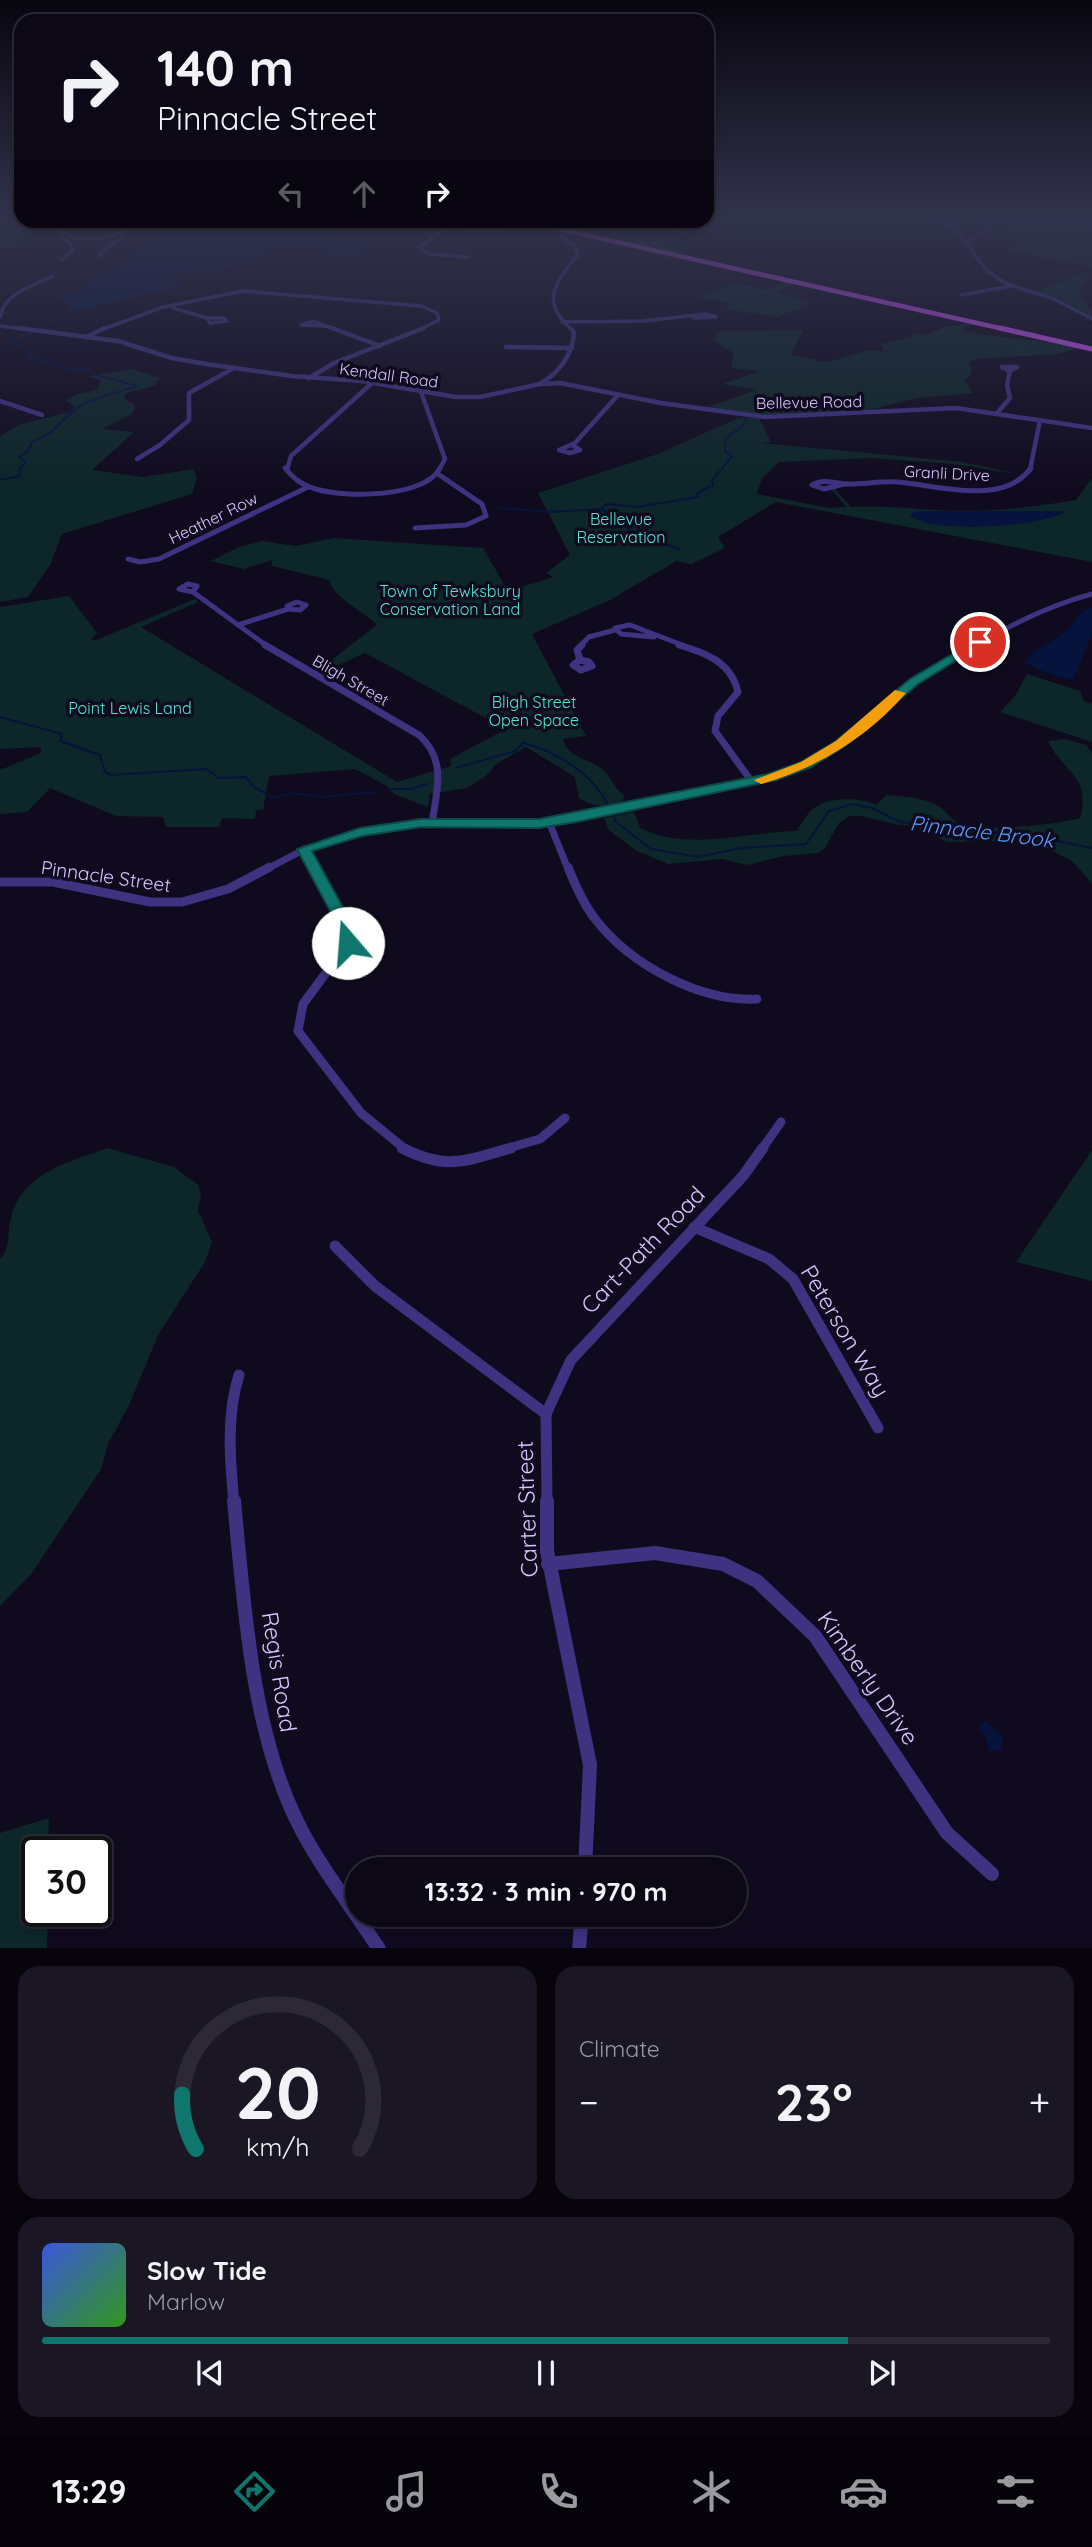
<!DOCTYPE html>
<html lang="en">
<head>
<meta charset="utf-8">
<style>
	body { margin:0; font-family:Quicksand,sans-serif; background:#1a1623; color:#f1f3f6; height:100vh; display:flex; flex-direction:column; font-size:26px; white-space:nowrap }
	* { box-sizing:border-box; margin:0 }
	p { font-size:23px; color:#9a9aa1 }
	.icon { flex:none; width:38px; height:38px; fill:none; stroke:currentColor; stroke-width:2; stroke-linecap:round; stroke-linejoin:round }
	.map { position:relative; height:1948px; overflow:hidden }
	.panel { display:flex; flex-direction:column; gap:18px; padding:18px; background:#07040c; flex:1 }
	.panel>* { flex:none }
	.hud { position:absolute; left:14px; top:14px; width:700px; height:214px; border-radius:21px; box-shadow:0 4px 10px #0003,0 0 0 2px #2c2935; background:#0c0816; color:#f1f3f6; overflow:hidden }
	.speed { position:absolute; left:21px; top:1836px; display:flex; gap:14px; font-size:35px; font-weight:700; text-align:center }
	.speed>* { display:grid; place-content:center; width:91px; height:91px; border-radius:50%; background:#0c0816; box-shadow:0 4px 10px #0003,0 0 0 2px #2c2935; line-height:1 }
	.speed .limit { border:4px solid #111; border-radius:10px; background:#fff; color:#111 }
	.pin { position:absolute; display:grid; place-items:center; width:60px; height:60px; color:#fff; margin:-30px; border:4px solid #fff; border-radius:50%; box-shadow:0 2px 7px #0007 }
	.me { position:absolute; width:77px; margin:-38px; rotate:342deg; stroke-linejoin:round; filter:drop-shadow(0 0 5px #0008) }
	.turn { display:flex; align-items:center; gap:24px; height:147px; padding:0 28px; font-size:32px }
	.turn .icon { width:91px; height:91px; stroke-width:2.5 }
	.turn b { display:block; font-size:49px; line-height:60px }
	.lanes { display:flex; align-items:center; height:66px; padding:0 28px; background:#0003; justify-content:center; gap:35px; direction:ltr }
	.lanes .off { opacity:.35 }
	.big { font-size:52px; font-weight:700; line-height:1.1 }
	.panel .widget { flex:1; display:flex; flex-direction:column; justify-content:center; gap:10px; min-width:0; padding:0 24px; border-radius:21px; background:#1a1623 }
	.panel .dial { align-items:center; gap:0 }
	.dial svg { height:182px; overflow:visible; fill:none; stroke:#2c2935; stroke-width:7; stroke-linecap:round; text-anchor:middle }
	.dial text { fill:#f1f3f6; stroke:none }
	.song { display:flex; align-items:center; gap:21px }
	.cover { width:84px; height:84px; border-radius:10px; background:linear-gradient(135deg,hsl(230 70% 55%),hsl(110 70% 35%)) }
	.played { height:7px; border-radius:4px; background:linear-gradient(90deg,#0f766e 80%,#2c2935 80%) }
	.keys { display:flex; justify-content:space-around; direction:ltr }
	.heat { display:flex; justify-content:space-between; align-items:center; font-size:38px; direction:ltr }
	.panel .tiles { flex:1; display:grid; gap:18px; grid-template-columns:1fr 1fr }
	.widget:last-child { grid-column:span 2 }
	.trip { position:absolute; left:345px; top:1857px; width:402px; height:70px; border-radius:35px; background:#0c0816; box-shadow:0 4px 10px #0003,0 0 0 2px #2c2935; font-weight:700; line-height:70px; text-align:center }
	.dock { display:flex; height:112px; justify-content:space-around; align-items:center; background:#050309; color:#9a9aa1 }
	.dock .icon { width:49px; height:49px }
	.dock .active { color:#0f766e }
	.dock b { font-size:32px; color:#f1f3f6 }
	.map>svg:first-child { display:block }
</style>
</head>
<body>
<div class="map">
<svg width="1092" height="1949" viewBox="0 0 1092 1949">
	<rect width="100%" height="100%" fill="#100a1e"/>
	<g fill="#0d2629">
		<polygon points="978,218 1092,218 1092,267 1009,251 1030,233 997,226 1003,221 988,229 970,226"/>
		<polygon points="22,221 48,221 13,248 0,248 3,239 0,231"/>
		<polygon points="632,235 692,248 671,255 610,241"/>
		<polygon points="1092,269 1078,295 1091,309 1092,318 1036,291"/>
		<polygon points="785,282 794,284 774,292 813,303 777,317 724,309 732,303 698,298 734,283 766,290"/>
		<path d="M970 323 973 324 960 330C1000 339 1040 339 1080 348L1057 354 977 359 969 362 972 372 965 381 973 393 917 398 864 411 765 416 708 407 756 390 723 384 761 371 732 368 733 353 714 340 718 331 803 330 791 355 827 362 866 351H884L880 344 912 337 913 333 929 334 945 327Z"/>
		<polygon points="132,369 160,378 154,386 126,393 123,398 135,405 132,414 102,429 134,432 92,470 143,477 193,469 197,478 192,494 62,534 50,565 28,597 0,602 0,436 21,424 70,412 75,407 65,400 77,394 97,390 101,380 88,376"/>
		<path d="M738 418H759L771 442 761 443 963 462 1022 475 953 464 871 458 779 462 762 478 757 494 829 508 846 507 831 489H835L851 507C890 505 928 511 966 511 1003 511 1039 506 1076 500L1092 478V562L776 502 718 537 725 548 691 564 676 561 610 600 532 634 586 736 563 739C568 759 588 758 602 769 610 775 614 788 624 796L623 801C605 806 596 809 579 798L575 777 526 747 496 764 486 776 467 788 430 794 428 807 394 794 387 786 355 769 269 776 263 810H256L255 819 222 818 219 827H166L163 817 116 816 50 788 27 812 0 814V770L41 753V747L0 749V607L69 596 97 633 92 639 94 641 195 599 198 602 141 627 397 782 451 766 450 759 506 729 365 653 321 673 317 671 377 625C364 611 335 600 329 580L272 566V560L244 569 211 561 239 547 262 541 296 546 334 538 483 548 508 591 553 577 546 573 570 555 538 493 658 454Z"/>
		<polygon points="1027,674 1080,691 1084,701 1092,704 1092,742 1000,712 1015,696"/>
		<path d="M1064 739 1086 745 1092 753V883L1071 860 1048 849 1011 841 947 842 912 825H899L862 816H849L839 823 825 848 818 853 784 856 747 865 722 859 668 864 635 850 609 830 604 818 634 812 640 828C688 852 746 832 797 831 803 821 808 810 819 805 833 797 862 798 876 805L887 795C905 797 924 797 940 807 946 812 954 822 960 824 981 832 1058 825 1080 818 1092 776 1062 772 1048 741Z"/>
		<path d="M107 1148 174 1167 198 1185 201 1195 198 1211 212 1242 205 1262 158 1335 129 1405 108 1444 101 1469 32 1573 0 1606V1259C11 1247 7 1233 11 1218 22 1172 68 1163 107 1148Z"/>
		<polygon points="1092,1150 1092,1281 1016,1262"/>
		<polygon points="49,1818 48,1851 37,1852 37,1911 48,1911 47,1948 0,1948 0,1833"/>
	</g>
	<g fill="#05133d">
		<path d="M157 221H279L282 227C297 230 314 224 327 230L322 232 335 241 345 240 374 247 375 251 331 253 317 248 269 251 224 270 168 274 170 282H180L183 289 147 291 130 300 71 311 67 304 57 298 69 292 80 291 110 270 126 263 136 248 156 237 154 234 159 224Z"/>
		<path d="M921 511H1067C1043 527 933 534 910 516L913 512Z"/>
		<path d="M1092 608V635L1073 680 1055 676 1024 663C1033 648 1051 643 1064 633 1077 623 1074 612 1092 608Z"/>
		<polygon points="987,1722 1003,1737 1001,1750 989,1751 987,1740 979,1730 981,1723"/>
	</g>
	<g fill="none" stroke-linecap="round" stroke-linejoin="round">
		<g stroke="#05133d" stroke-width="2">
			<polyline points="1039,218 1092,229"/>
			<polyline points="38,328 75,310"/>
			<path d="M0 480 20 476 19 470 26 462 19 457 28 451 33 441C59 433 61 416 84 404 100 396 120 392 137 386L93 374 88 369 73 370 29 357 32 351 8 341 32 332"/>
			<polyline points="500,508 551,512 602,509 633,532 654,534 654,539 679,549"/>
			<polyline points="602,509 606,504 637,507 698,497 696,494 713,485 712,480 732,457 725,451 726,438 740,428 749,416"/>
			<polyline points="0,717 62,734 60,741 100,755 105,772 111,775 206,769 219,778 246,777 254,787 274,798 292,793 324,797 374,792"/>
			<path d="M456 768 515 751 523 743C558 752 593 774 609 807"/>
			<polyline points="391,789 411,789 427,784"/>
			<polyline points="613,815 616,822 651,849 698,857 740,848 806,844 829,811 853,804 872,808 900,822 1032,836 1092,848"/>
		</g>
		<g stroke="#3e3281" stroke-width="3.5">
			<path d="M931 218C974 231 967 258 997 278 1013 289 1035 291 1053 299 1066 305 1079 312 1092 319"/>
			<path d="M67 220 59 230C78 245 105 238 126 231"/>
			<polyline points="664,220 668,227 682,233"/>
			<path d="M564 233 560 236 574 246 578 254C555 284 539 301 572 330"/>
			<polyline points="61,237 70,243 73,250 62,260"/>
			<polyline points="968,241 992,228"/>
			<polyline points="102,256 99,254 122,237"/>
			<polyline points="468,257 430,254 419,248 445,228 496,231 533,225"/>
			<polyline points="961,295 1011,286"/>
			<polyline points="173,308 207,318"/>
			<path d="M0 317C4 293 33 286 53 276"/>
			<polygon points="207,318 224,318 227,321 210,323"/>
			<polygon points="314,321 326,326 301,325"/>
			<polyline points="562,322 643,321 706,314 716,317 694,318"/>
			<polyline points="0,326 32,330"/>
			<polyline points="326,326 337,330"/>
			<polyline points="101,330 163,307 243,291 421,306 437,313 439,320 419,330"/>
		</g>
		<g stroke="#3e3281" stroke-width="4.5">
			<polyline points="18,328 118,341 172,358 206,364 292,376 362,381 456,397 480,397 540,384 560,383 661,403 764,417 956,408 1092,428"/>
			<polyline points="332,328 380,346"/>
			<polyline points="87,337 104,328"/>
			<polyline points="506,347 572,348"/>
			<polygon points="1002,367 1017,367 1010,371"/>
			<polyline points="309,378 334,363 424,328"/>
			<path d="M541 383C559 373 573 354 574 332L570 328"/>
			<polyline points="421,392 445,459 439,470"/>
			<polyline points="0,401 42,415"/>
			<polyline points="997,413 1010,398 1007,385 1010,371"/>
			<polyline points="572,445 580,450 570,453 559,450 575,443 618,395"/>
			<polyline points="137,459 160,445 189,420 189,393 234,368"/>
			<polyline points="287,470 291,456 372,383"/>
			<polyline points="1030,470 1040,420"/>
		</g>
		<g stroke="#3e3281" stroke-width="5">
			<path d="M285 468C294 479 302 485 316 489 344 498 425 498 440 468"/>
			<path d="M844 484 824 489 812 485C824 478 836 484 849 484 865 484 881 481 898 482 937 485 1003 507 1031 468"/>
			<polyline points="415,528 466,525 486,516 482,504 438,474"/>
			<polyline points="128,559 140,562 159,559 308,487"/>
			<polygon points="188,584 197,586 193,592 179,589"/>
			<polyline points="193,592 267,646"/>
			<polygon points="297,602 306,605 300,610 288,609 287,606"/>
			<polyline points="238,625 288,609"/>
			<polyline points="654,637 621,634 615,628 630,625 685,646"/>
			<polyline points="580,646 589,637 615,630"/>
			<path d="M974 646C1010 625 1051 605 1092 594"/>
		</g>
		<g stroke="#3e3281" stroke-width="7">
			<path d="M265 645 419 735C447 760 437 790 432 823"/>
			<path d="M679 645C706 653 731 662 738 692L718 716 715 731 752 782"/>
			<polygon points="580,660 589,662 592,666 581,670 573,665"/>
			<polyline points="580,660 577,650 582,645"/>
			<polyline points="549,822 568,869"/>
			<polyline points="304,849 315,869"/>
			<polyline points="267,869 303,850 360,832 421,823 539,824 771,777 806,765 841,743 914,681 977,645"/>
		</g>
		<g stroke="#3e3281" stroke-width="9">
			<polyline points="314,867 344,921 348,943 303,1004 298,1031 361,1113 405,1149"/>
			<path d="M568 867C575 885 583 904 596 920 631 965 700 1002 757 999"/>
			<polyline points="0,882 53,882 150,902 182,902 228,889 270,867"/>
			<polyline points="505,1149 540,1139 565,1118"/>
			<polyline points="762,1149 781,1122"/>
		</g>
		<g stroke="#3e3281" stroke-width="11">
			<path d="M402 1148C448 1171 464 1161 511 1148"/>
			<polyline points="694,1227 769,1259 793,1279 878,1428"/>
			<polyline points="335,1246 375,1286 546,1414 547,1503"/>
			<polyline points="546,1414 571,1360 743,1176 763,1148"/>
			<path d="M234 1503C230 1460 226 1416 239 1375"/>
		</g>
		<g stroke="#3e3281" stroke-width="14">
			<path d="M234 1501C244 1603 251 1726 296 1819 315 1860 353 1909 379 1949"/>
			<polyline points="547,1501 547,1551 590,1765 585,1869"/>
			<polyline points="548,1564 655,1553 723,1564 757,1581 815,1636 947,1833 992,1874"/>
			<polyline points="579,1949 582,1914"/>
		</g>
		<polyline stroke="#d34fff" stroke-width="4.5" points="519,220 1008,330"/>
		<polyline stroke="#d34fff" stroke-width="5" points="1000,328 1092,349"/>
	</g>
	<linearGradient id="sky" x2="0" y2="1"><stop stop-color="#090610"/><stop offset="0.44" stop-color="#31334c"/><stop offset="1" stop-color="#31334c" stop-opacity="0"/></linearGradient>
	<rect width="1092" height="491" fill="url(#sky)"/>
	<polygon fill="#0f766e" stroke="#0a4d48" stroke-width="2" points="976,640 986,642 918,684 845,746 811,767 776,780 576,822 539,828 421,827 362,836 312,851 351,922 356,943 354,946 348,948 340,943 336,922 297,849 360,828 421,819 539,819 768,774 801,762 836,741 910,679"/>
	<path fill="#f59e0b" d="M895 690 906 693C868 737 816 769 761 784L754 780 801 762 836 741Z"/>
	<g text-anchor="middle" stroke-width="7" stroke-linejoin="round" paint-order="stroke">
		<g font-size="16" fill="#d5c8ff" stroke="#100a1e">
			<text transform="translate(389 375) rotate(8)" y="6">Kendall Road</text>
			<text transform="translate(809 402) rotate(-1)" y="6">Bellevue Road</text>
			<text transform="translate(947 473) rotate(3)" y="6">Granli Drive</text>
			<text transform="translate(213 518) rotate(-26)" y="6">Heather Row</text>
			<text transform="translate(351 680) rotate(30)" y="6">Bligh Street</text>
		</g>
		<g font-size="16" fill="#4ce7d3" stroke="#100a1e">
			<text x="621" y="525">Bellevue<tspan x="621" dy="18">Reservation</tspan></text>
			<text x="450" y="597">Town of Tewksbury<tspan x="450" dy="18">Conservation Land</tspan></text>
			<text x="534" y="708">Bligh Street<tspan x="534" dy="18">Open Space</tspan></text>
			<text x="130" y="714">Point Lewis Land</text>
		</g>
		<g font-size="19" fill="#d5c8ff" stroke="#100a1e">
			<text transform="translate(106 876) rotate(8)" y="7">Pinnacle Street</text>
		</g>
		<g font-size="21" font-style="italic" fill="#569cff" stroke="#100a1e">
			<text transform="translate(982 832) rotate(7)" y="7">Pinnacle Brook</text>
		</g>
		<g font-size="23" fill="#d5c8ff" stroke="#100a1e">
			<text transform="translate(643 1250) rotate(-46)" y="8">Cart-Path Road</text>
			<text transform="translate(845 1331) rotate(59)" y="8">Peterson Way</text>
			<text transform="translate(527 1509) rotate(-92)" y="8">Carter Street</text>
			<text transform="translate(279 1672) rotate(81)" y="8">Regis Road</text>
			<text transform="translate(868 1678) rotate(55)" y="8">Kimberly Drive</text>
		</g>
	</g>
</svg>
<div class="speed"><div class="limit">30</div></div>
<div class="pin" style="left:980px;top:642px;background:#d93025"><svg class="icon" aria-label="arrive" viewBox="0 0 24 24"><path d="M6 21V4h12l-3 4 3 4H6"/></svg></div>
<svg class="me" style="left:348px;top:943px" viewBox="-20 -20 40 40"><circle r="19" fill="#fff"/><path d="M0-13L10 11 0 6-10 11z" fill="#0f766e"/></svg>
<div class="trip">13:32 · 3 min · 970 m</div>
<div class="hud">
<div class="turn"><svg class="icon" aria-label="right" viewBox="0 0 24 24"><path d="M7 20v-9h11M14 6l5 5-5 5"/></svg><div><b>140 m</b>Pinnacle Street</div></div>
<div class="lanes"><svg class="icon off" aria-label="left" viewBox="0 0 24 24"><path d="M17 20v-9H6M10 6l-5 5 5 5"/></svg><svg class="icon off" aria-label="ahead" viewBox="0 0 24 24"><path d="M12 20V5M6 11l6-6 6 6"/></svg><svg class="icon" aria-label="right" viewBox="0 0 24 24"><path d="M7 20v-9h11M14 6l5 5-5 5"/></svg></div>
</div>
</div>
<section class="panel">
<div class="tiles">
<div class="widget dial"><svg viewBox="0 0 100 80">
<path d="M14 69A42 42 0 1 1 86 69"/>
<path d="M14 69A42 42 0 0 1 8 45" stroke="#0f766e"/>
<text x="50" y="56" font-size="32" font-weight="700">20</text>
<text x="50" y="72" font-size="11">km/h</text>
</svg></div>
<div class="widget"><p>Climate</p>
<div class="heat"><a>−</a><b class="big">23°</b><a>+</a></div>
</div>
<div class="widget">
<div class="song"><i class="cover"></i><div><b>Slow Tide</b><p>Marlow</p></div></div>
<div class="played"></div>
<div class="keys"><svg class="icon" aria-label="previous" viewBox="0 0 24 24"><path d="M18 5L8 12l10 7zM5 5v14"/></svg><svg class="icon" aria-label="pause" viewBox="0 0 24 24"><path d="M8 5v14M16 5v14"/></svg><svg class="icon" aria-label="next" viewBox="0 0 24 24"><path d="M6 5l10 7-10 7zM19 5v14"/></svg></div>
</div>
</div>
</section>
<nav class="dock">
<b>13:29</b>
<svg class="icon active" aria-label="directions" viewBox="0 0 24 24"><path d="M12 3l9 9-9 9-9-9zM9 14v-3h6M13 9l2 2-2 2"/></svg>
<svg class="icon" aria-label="music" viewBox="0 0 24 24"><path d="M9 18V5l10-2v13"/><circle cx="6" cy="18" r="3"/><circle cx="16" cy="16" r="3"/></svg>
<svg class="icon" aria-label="phone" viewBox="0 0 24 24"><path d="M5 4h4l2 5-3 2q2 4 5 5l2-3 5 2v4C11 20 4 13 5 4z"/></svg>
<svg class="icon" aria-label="climate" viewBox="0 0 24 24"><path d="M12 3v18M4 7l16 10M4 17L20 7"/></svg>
<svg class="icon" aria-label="car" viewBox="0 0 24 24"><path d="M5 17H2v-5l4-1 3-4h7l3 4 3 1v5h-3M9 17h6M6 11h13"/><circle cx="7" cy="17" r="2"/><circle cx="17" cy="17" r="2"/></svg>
<svg class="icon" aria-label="filters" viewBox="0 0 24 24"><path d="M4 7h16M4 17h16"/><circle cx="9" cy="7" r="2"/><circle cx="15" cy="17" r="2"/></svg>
</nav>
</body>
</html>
